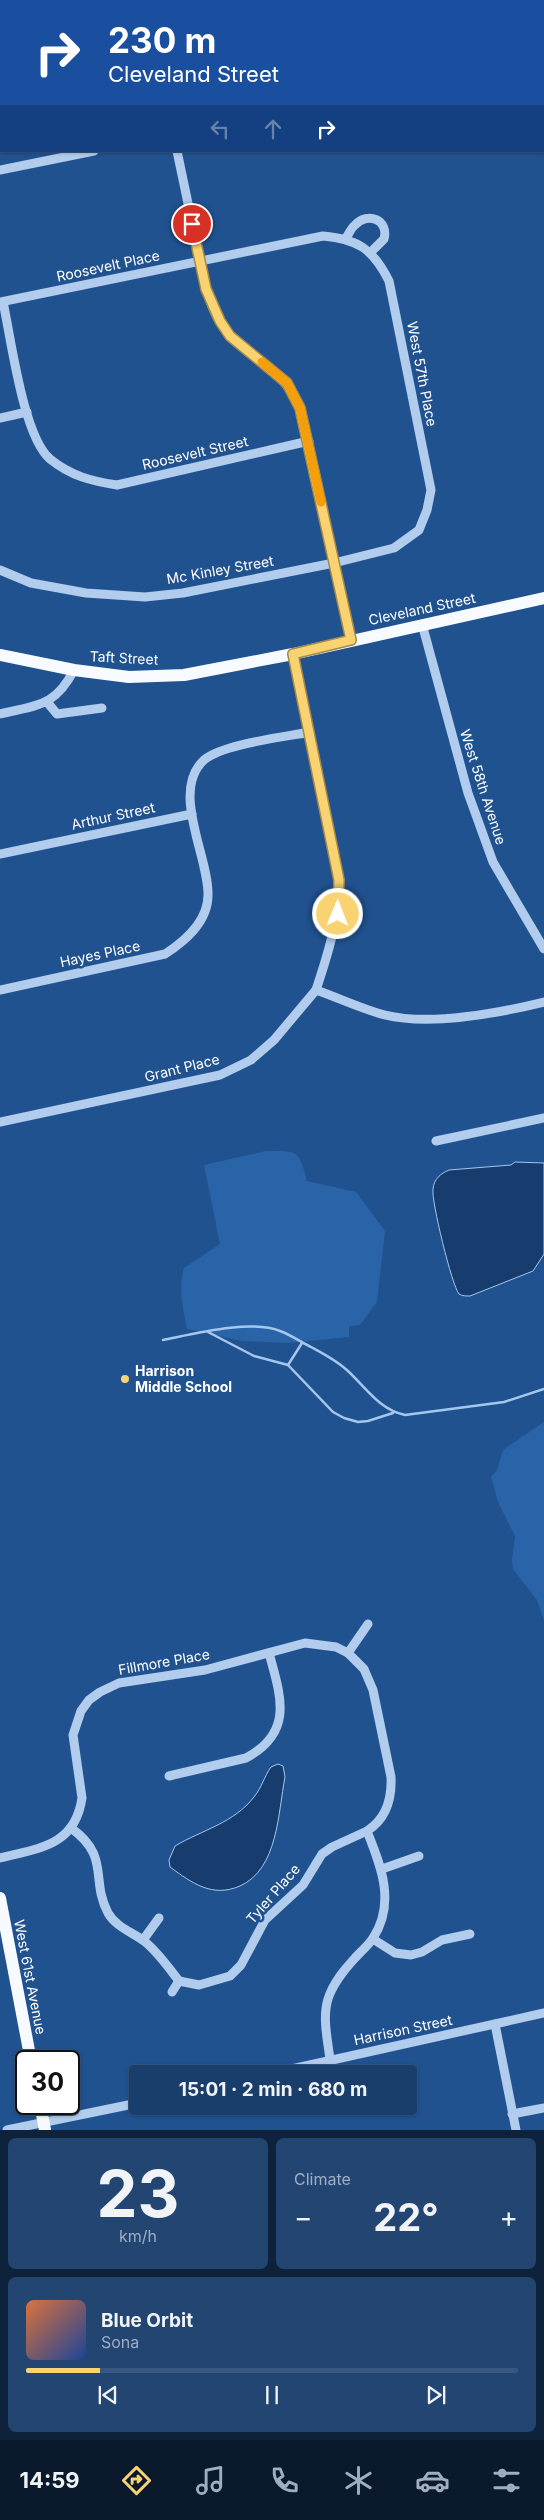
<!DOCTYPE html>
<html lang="en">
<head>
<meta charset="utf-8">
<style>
	body { margin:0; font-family:Inter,sans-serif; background:#224572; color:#f1f3f6; height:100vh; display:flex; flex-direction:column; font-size:19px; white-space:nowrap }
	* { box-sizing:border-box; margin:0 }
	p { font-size:16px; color:#9faec2 }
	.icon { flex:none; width:28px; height:28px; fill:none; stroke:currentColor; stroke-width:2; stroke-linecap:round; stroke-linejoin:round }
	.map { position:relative; height:2130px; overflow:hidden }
	.sheet { display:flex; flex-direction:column; gap:8px; padding:8px; background:#0e223b; flex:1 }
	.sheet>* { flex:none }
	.top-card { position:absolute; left:0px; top:0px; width:545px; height:152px; box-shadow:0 1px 4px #0004,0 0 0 1px #37577f; background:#1a4fa0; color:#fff; overflow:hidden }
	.speed { position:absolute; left:15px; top:2050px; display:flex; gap:10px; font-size:25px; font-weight:700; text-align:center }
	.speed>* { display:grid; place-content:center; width:65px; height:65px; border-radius:50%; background:#193e6c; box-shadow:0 1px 4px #0004,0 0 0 1px #37577f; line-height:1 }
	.speed .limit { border:2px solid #111; border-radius:8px; background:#fff; color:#111 }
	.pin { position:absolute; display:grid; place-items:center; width:42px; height:42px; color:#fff; margin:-21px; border:2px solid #fff; border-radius:50%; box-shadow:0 1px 5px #0007 }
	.me { position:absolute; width:55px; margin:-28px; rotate:1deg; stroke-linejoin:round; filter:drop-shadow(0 0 4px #0008) }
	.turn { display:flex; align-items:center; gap:18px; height:105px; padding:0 25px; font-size:22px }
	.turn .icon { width:65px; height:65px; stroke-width:2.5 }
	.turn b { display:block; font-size:35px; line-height:42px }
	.lanes { display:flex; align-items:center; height:48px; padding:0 25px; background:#0003; justify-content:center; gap:25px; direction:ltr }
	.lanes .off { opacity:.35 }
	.big { font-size:38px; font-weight:700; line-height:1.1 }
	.sheet .card { flex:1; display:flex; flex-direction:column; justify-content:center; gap:8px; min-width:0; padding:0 18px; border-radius:8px; background:#224572 }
	.sheet .dial { align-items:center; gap:0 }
	.dial b { font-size:65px; line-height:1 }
	.song { display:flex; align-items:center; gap:15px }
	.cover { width:60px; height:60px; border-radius:8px; background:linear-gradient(135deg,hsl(20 70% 55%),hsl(220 70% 35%)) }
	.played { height:5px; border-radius:2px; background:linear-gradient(90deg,#f9d272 15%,#37577f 15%) }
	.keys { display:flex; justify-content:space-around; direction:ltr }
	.heat { display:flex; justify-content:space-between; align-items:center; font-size:28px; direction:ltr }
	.sheet .tiles { flex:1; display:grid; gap:8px; grid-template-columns:1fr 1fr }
	.card:last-child { grid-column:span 2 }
	.trip { position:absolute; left:129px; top:2065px; width:288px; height:50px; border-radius:5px; background:#193e6c; box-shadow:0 1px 4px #0004,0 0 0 1px #37577f; font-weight:700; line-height:50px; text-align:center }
	.tab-bar { display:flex; height:80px; justify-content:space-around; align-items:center; background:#0a192b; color:#9faec2 }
	.tab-bar .icon { width:35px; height:35px }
	.tab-bar .on { color:#f9d272 }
	.tab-bar b { font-size:22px; color:#f1f3f6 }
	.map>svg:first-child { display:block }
</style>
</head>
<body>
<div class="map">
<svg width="544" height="2130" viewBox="0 0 544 2130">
	<rect width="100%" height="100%" fill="#215290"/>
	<g fill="#2a64a8">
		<path d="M266 1151C298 1151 299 1150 307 1181L356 1192 385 1231 377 1302 360 1325 349 1326V1337L288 1343 242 1341 187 1329C183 1307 178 1289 184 1268L220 1244 204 1165Z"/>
		<polygon points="544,1422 544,1620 537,1600 513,1569 512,1560 515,1536 498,1502 491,1477 497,1470 503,1450"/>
	</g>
	<g fill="#173d6f" stroke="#a5c7ee">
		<path d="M515 1162 544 1163V1254L533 1271 470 1296C466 1296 462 1296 459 1294 452 1286 431 1200 433 1189 434 1179 440 1174 449 1170L511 1165Z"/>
		<path d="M278 1764 283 1766 285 1777C278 1813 278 1869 240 1886 212 1898 192 1883 170 1867L169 1860 175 1846C202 1830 234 1823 254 1797 262 1787 264 1777 271 1767Z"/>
	</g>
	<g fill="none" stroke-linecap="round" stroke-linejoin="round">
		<g stroke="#a5c7ee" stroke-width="2.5">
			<polyline points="208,1332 254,1356 288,1365 333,1412 344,1418 358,1422 368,1421 393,1413"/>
			<path d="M163 1340C193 1334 252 1319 280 1331 291 1335 301 1342 311 1347 324 1354 338 1361 349 1372 367 1389 380 1410 405 1415L504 1402 544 1389"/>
			<polyline points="288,1365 302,1343"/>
		</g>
		<g stroke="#b1cced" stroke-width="9">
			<polyline points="415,0 415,1"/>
			<path d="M177 151 206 289C211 306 218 324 231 337 257 362 285 372 300 408L351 640"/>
			<polyline points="0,170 94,151"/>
			<path d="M346 238C349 234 351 228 355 225 368 211 389 220 384 239L370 253"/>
			<path d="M0 302 323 236C358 239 373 249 389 281L431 490 427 510 419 530 394 548 334 563 183 593 145 597 86 593 31 583 0 570"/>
			<path d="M3 302C11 338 23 436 50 459 71 476 91 481 117 485L309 441"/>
			<polyline points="0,418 27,412"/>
			<polyline points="422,624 468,793 493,862 544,949"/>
			<path d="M293 654 339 880C338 922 329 951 316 990"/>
			<polyline points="47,702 57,714 102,708"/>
			<path d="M0 714C37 705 55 707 74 670"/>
			<polyline points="0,854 192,814"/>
			<path d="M0 990 165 954C185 941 208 922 208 895 209 857 170 791 204 760 222 744 285 737 310 732"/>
			<path d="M0 1122 220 1075 251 1060 274 1040 316 990C339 998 362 1009 385 1015 430 1026 499 1013 544 1002"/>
			<polyline points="436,1141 544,1118"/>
			<polyline points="348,1653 368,1624"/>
			<path d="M169 1776 246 1758C294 1732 281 1697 269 1653"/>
			<path d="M71 1828C111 1857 90 1879 108 1913 116 1927 132 1932 144 1941 158 1952 168 1967 179 1981"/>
			<path d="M0 1858C39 1848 75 1846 82 1798L73 1735 81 1711 89 1700 100 1692 119 1683 205 1670 305 1643 336 1647 348 1653 364 1669 373 1690 391 1777C392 1799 386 1819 367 1831 381 1866 396 1903 373 1938 369 1945 361 1951 355 1958 344 1970 333 1983 328 1999 322 2018 328 2041 330 2060"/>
			<polyline points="382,1869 419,1856"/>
			<polyline points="373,1939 395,1953 411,1955 422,1952 442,1940 470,1934"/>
			<polyline points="143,1940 159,1918"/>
			<polyline points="179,1981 199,1985 230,1976 241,1965 265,1920 303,1885 322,1854 332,1847 367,1831"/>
			<polyline points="172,1992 179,1981"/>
			<polyline points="495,2024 516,2130"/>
			<polyline points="269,2074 544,2013"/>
			<polyline points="512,2114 544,2108"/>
			<polyline points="7,2130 138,2103"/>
		</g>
		<g stroke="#f7faff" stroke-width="12">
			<polyline points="0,655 74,670 129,677 184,675 293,654 544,598"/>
			<polyline points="0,1898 31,2061"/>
			<polyline points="40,2104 45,2130"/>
		</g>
	</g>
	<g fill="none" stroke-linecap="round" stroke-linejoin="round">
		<g stroke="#a2884a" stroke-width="12">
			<polyline id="route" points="192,224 206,289 220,321 230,336 287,383 300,408 351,640 293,654 339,880 338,914"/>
		</g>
		<use href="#route" stroke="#f9d272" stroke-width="9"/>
		<polyline stroke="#f59e0b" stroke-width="9" points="262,362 287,383 300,408 321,502"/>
	</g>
	<circle fill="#f9d272" stroke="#215290" stroke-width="2" cx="125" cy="1379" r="5"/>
	<g text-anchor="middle" stroke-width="5" stroke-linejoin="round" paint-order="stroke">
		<g font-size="14" fill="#fff" stroke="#215290">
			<text transform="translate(108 266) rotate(-12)" y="5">Roosevelt Place</text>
			<text transform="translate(422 374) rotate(79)" y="5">West 57th Place</text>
			<text transform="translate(195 453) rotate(-13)" y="5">Roosevelt Street</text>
			<text transform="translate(220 570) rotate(-10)" y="5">Mc Kinley Street</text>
			<text transform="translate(422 609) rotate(-12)" y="5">Cleveland Street</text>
			<text transform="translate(124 658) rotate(3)" y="5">Taft Street</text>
			<text transform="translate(483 787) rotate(72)" y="5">West 58th Avenue</text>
			<text transform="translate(113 816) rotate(-12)" y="5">Arthur Street</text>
			<text transform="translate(100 954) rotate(-12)" y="5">Hayes Place</text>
			<text transform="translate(182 1068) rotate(-14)" y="5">Grant Place</text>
			<text transform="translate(164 1662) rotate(-10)" y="5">Fillmore Place</text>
			<text transform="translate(273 1894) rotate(-49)" y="5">Tyler Place</text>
			<text transform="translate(30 1977) rotate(79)" y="5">West 61st Avenue</text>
			<text transform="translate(403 2030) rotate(-12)" y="5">Harrison Street</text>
		</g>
		<g font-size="14" font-weight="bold" fill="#fff" stroke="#215290" text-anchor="start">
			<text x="135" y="1376">Harrison<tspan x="135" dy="16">Middle School</tspan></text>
		</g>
	</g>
</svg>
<div class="speed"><div class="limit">30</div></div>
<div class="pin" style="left:192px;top:224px;background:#d93025"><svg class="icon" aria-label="arrive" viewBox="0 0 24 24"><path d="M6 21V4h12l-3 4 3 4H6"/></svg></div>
<svg class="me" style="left:338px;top:914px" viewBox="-20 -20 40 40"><circle r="17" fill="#f9d272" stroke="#fff" stroke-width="3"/><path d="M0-11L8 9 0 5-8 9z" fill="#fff"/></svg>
<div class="trip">15:01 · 2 min · 680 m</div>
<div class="top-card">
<div class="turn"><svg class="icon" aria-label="right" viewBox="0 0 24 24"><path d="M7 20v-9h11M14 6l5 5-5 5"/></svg><div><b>230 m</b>Cleveland Street</div></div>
<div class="lanes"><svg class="icon off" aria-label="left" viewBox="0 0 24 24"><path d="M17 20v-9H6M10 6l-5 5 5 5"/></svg><svg class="icon off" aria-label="ahead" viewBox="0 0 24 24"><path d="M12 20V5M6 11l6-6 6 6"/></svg><svg class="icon" aria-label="right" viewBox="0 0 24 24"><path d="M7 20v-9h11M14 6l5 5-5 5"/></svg></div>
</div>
</div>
<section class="sheet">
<div class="tiles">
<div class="card dial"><b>23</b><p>km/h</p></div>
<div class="card"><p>Climate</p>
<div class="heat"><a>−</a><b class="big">22°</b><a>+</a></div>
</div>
<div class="card">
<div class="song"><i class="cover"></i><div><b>Blue Orbit</b><p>Sona</p></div></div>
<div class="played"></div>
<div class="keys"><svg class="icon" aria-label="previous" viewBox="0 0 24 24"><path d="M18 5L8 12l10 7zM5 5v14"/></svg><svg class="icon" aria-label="pause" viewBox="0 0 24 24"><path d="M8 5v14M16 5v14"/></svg><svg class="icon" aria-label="next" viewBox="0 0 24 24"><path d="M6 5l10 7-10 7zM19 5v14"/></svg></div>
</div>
</div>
</section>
<nav class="tab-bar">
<b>14:59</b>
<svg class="icon on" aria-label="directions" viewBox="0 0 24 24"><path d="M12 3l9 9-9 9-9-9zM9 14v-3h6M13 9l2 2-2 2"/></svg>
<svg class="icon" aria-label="music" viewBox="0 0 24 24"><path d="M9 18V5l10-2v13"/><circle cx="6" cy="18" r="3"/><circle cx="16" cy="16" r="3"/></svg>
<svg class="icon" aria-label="phone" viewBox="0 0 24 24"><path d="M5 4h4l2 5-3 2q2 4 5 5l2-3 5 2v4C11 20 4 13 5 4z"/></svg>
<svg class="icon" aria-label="climate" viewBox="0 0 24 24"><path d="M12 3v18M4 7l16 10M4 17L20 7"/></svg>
<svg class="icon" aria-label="car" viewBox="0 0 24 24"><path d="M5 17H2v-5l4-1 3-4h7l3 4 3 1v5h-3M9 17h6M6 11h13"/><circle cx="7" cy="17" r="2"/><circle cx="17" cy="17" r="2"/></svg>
<svg class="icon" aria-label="filters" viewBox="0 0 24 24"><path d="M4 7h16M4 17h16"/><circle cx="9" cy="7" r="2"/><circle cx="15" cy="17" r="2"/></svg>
</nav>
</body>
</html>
